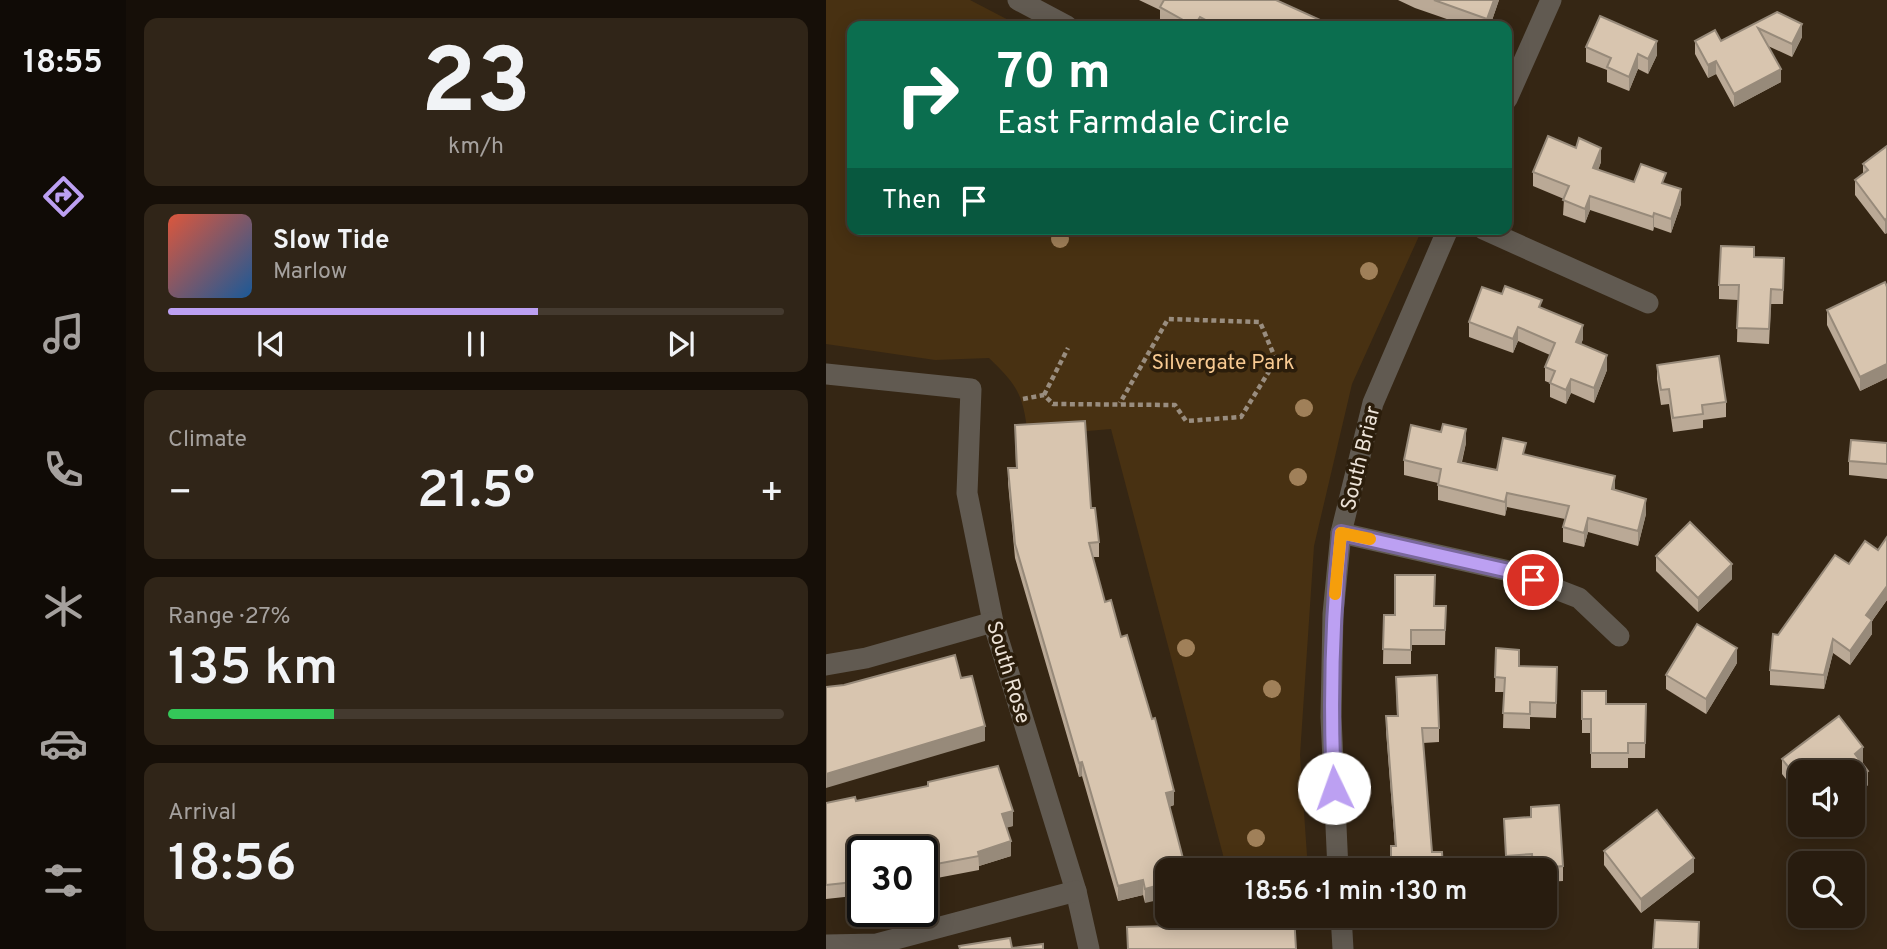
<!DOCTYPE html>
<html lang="en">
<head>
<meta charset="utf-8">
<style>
	body { margin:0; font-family:Overpass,sans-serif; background:#302518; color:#f1f3f6; height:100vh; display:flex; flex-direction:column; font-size:26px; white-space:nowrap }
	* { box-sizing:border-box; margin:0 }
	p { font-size:23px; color:#a5a19e }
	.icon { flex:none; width:38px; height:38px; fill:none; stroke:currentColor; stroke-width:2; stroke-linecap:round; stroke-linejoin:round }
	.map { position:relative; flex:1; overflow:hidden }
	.panel { display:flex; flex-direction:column; gap:18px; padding:18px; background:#160f08; width:700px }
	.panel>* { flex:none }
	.guide { position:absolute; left:21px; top:21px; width:665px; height:214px; border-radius:14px; box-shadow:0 4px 18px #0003,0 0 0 2px #443a2f; background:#0b6e4f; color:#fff; overflow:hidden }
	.buttons { position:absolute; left:962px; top:760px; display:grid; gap:14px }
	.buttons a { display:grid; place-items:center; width:77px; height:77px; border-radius:14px; background:#281c0f; box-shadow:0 4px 18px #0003,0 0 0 2px #443a2f; font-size:35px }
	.speed { position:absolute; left:21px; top:836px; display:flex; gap:14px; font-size:35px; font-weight:700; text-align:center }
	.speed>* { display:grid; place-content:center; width:91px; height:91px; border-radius:50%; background:#281c0f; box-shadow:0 4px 18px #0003,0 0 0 2px #443a2f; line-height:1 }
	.speed .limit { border:4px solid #111; border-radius:10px; background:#fff; color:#111 }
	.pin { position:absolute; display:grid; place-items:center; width:60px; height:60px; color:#fff; margin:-30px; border:4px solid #fff; border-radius:50%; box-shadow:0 2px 7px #0007 }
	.me { position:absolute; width:77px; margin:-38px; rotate:357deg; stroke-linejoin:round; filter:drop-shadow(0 0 5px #0008) }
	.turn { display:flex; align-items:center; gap:24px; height:147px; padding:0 35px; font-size:32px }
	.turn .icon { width:91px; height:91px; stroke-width:2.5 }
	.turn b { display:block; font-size:49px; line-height:60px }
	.then { display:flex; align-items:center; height:66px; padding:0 35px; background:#0003; gap:14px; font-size:26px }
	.big { font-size:52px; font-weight:600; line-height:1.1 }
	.panel .widget { flex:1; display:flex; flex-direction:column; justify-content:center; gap:10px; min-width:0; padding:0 24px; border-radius:14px; background:#302518 }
	.panel .dial { align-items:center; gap:0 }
	.dial b { font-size:91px; line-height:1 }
	.song { display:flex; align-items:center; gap:21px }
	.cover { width:84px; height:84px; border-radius:10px; background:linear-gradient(135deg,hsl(10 70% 55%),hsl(210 70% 35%)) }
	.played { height:7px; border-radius:4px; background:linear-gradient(90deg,#bca0f2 60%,#443a2f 60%) }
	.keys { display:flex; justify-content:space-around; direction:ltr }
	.heat { display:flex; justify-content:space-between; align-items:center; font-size:38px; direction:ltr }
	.charge { height:10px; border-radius:5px; background:linear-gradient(90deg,#34c759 27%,#443a2f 0) }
	.trip { position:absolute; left:329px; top:858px; width:402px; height:70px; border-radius:14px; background:#281c0f; box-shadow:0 4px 18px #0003,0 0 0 2px #443a2f; font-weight:600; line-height:70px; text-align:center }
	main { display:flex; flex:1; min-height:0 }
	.dock { display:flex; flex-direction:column; width:126px; justify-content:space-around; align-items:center; background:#100b06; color:#a5a19e }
	.dock .icon { width:49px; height:49px }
	.dock .active { color:#bca0f2 }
	.dock b { font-size:32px; color:#f1f3f6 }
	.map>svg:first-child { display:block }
</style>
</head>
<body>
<main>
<nav class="dock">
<b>18:55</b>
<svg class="icon active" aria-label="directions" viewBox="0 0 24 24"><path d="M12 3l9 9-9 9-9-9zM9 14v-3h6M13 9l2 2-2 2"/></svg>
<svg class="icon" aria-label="music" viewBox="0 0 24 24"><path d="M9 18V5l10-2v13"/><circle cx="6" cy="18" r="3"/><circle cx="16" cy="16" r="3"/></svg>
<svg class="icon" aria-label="phone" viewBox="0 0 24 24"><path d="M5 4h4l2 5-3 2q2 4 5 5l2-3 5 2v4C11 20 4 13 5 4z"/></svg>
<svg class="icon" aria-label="climate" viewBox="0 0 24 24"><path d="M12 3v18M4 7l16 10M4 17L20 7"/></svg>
<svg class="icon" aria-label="car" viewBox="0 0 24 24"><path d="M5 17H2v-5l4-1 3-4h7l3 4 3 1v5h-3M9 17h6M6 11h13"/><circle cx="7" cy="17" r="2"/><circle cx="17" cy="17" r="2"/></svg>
<svg class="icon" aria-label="filters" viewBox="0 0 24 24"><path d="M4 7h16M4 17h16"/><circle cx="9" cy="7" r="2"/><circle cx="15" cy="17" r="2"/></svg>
</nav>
<section class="panel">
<div class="widget dial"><b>23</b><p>km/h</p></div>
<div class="widget">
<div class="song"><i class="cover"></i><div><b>Slow Tide</b><p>Marlow</p></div></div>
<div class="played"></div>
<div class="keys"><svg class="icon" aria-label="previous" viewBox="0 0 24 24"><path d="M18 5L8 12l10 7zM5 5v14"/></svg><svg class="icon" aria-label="pause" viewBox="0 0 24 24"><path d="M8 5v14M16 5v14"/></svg><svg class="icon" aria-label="next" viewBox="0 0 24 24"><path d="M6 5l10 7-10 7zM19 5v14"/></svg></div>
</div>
<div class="widget"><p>Climate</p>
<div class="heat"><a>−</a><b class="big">21.5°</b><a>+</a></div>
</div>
<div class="widget"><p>Range · 27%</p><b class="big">135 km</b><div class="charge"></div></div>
<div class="widget"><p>Arrival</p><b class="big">18:56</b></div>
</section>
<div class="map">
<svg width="1061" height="949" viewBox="0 0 1061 949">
	<rect width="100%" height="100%" fill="#352614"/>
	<path fill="#483112" d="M0 0H144L194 26H26V229H580L593 236 526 384 488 546 474 755 482 870H401L285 429 202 436C197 395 193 387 163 358L109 360 0 344Z"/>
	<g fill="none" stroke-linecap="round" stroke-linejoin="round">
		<g stroke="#998d7f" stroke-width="4.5" stroke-dasharray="5 3.5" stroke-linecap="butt">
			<polyline points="218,395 242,348"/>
			<polyline points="197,399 218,395 227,404 349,405 360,421 415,417 450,360 434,322 342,319 294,403"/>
		</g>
		<g stroke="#615a51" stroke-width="21">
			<polyline points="192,0 241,26"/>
			<polyline points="681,99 725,0"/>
			<polyline points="657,229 822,303"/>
			<polyline points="0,374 145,389 141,493 167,622 250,891 263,949"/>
			<polyline points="515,533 683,571 753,598 793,636"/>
			<polyline points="0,665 40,658 167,622"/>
			<polyline points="512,870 505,717 507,614 515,533 547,403 622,229"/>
			<polyline points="515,915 517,949"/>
			<polyline points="0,945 51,944 250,891"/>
		</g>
	</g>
	<g fill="#a08059">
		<circle cx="234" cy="239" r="9"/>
		<circle cx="543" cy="271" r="9"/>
		<circle cx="478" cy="408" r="9"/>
		<circle cx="472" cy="477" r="9"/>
		<circle cx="360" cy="648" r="9"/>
		<circle cx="446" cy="689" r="9"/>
		<circle cx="430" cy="838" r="9"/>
	</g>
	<g fill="#baa996">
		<polygon points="313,0 450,0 505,25 518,26 342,26 334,21 334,10"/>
		<polygon points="572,0 673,0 664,26 641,26 589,8"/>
		<polygon points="951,12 976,37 966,57 942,46 955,82 908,107 890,74 882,78 869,54 869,41 895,41"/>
		<polygon points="760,47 831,55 822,74 812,69 803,91 781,82 781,70 760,62"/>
		<polygon points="1061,146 1061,233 1059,234 1029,195 1029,180 1037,174 1037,164"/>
		<polygon points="775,162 772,170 808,182 840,184 855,204 845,233 828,227 827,231 764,210 759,223 737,215 738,199 707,186 707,172"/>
		<polygon points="928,257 958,273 957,304 945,304 943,344 911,342 912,300 893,299 893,285"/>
		<polygon points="1061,287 1061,378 1034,391 1001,325 1001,310"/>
		<polygon points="716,308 757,339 755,344 781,370 768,403 745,393 740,404 724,397 724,383 719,381 719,367 724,355 692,341 687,353 643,337 643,322"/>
		<polygon points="831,365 900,402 900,417 877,420 877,428 847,432 843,404 835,405 831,379"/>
		<polygon points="189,425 265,508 273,542 273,557 267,557 279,602 295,637 348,805 343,807 319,903 317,895 292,901 256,776 253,777 189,558 182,483 182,468 190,468"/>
		<polygon points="640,443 636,462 671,470 700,455 789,490 820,514 812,546 762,532 758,547 737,542 737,527 739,519 681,507 679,516 612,500 612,483 578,475 578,460"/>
		<polygon points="1061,443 1061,479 1023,475 1023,461"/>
		<polygon points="1061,537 1061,600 1046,621 1046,634 1024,665 1007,653 998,689 944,685 944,670 952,635 1023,564 1052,550"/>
		<polygon points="830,556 906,579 872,612 830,571"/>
		<polygon points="609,606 620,606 619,645 585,645 585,664 557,664 558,615 569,615"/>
		<polygon points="670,648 693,666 731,682 730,718 704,717 704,729 677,728 678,692 669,692"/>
		<polygon points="911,663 880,714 840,689 840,675"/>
		<polygon points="570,677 613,728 613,742 597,743 606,852 617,870 569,846 560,731 560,716 571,716"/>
		<polygon points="756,691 780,704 820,704 819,758 802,758 802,768 765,768 765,733 756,733"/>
		<polygon points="956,759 1037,762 1036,763 1042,785 1027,797 1027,772 975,772 975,798 956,774"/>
		<polygon points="102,782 187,826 181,827 185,856 153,866 153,870 111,878 111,882 37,852 37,895 0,899 0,803 30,801 102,786"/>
		<polygon points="705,807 737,866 737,881 719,882 719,870 706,870 706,868 680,870 678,819 705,817"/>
		<polygon points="778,851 868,872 815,913 778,865"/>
		<polygon points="578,915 618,915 618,922 578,923"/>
	</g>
	<g fill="#978a7a">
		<polygon points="668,0 673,0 664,26 661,26 661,19"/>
		<polygon points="374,17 374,26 369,26"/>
		<polygon points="976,24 976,37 966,57 966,44"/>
		<polygon points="831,41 831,55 822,74 822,59"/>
		<polygon points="812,54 812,69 803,91 803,77"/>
		<polygon points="890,61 890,74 882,78 882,65"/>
		<polygon points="955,69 955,82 908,107 908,94"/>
		<polygon points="775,148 775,162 767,183 767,168"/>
		<polygon points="855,189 855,204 845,233 845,219"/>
		<polygon points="764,196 764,210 759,223 759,209"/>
		<polygon points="828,213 828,227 827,231 827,217"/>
		<polygon points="1061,218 1061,233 1059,234 1059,220"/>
		<polygon points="757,325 757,339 750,357 750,342"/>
		<polygon points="692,327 692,341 687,353 687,339"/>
		<polygon points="781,355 781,370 768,403 768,388"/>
		<polygon points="1061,364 1061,378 1034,391 1034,377"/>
		<polygon points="745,379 745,393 740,404 740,390"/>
		<polygon points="640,429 640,443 632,476 632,462"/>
		<polygon points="789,476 789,490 786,489"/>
		<polygon points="681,493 681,507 679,516 679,502"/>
		<polygon points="820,499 820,514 812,546 812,531"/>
		<polygon points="762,518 762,532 758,547 758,533"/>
		<polygon points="906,564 906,579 872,612 872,598"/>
		<polygon points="1061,586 1061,600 1046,621 1046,634 1024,665 1024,651 1040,615"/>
		<polygon points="1007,639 1007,653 998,689 998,675"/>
		<polygon points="911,648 911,663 880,714 880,699"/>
		<polygon points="159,726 159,741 0,788 0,774"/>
		<polygon points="1037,747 1037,762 1029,768 1029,754"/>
		<polygon points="256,762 256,776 253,777 253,763"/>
		<polygon points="1042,771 1042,785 1027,797 1027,782"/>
		<polygon points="348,791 348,805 340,808 340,793"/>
		<polygon points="187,811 187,826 176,829 176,814"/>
		<polygon points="185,841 185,856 153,866 152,852"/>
		<polygon points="868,858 868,872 815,913 815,899"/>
		<polygon points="111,868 111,882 96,885 96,871"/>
		<polygon points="317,880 317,895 292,901 292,886"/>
		<polygon points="341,883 341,898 319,903 319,889"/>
	</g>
	<g fill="#d8c5af" stroke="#978a7a" stroke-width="2">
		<polygon points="338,0 450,0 505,25 507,21 518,26 391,26 374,17 368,26 334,7"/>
		<polygon points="608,0 668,0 661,19"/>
		<polygon points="951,12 976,24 966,44 932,28 955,69 908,94 890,61 882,65 869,41 889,30 895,41"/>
		<polygon points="774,16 831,41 822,59 812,54 803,77 781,67 785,58 760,47"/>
		<polygon points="722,136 750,148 753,138 775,148 767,168 808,182 815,164 840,173 836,183 855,189 845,219 828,213 827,217 764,196 759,209 737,200 743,186 707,172"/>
		<polygon points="1061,146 1061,218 1059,220 1029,180 1042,170 1037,164"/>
		<polygon points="895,246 928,247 928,257 958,258 957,290 945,289 943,329 911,328 913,285 893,285"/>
		<polygon points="1059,282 1061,287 1061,364 1034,377 1001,310"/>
		<polygon points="679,286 716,300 713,307 757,325 750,342 781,355 768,388 745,379 740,390 724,383 729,371 719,367 729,343 692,327 687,339 643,322 656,287 676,294"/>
		<polygon points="893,356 900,402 876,405 877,414 847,418 843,389 835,390 831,365"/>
		<polygon points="259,421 265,508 269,508 273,542 263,543 279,602 285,600 295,637 301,635 326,719 329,718 348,791 340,793 360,870 341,870 341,883 319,889 317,880 292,886 256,762 253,763 189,544 182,468 191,468 189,425"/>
		<polygon points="617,424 640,429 632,462 671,470 677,438 700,443 697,454 789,476 786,489 820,499 812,531 762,518 758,533 737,527 743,506 681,493 679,502 612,485 615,469 578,460 585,425 615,432"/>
		<polygon points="1025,440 1061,443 1061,464 1023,461"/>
		<polygon points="864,522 906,564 872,598 830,556"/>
		<polygon points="1061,537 1061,586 1040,615 1046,620 1024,651 1007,639 998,675 944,670 947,634 952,635 1009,555 1023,564 1039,541 1052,550"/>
		<polygon points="569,575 609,575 608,606 620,606 619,630 585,630 585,650 557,649 558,615 569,615"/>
		<polygon points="871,624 911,648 880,699 840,675"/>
		<polygon points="670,648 693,650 693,666 731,667 730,703 704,702 704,714 677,713 679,678 669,677"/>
		<polygon points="129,655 135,678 146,676 159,726 0,774 0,687 18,685"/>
		<polygon points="611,675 613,728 596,728 606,852 616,852 617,870 565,870 565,846 570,846 560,716 572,716 570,677"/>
		<polygon points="756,691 780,691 780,704 820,704 819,743 802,743 802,753 765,753 765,719 756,719"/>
		<polygon points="1013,716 1037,747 1029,754 1042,771 1027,782 1027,772 975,772 975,783 956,759"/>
		<polygon points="172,766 187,811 176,814 185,841 152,852 153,856 110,864 111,868 96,871 96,852 37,852 37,881 0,885 0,803 29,797 30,801 102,786 102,782"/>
		<polygon points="733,805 737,866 707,869 706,854 680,856 678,819 705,817 705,807"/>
		<polygon points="831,810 868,858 815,899 778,851"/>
		<polygon points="368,915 468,915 470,949 302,949 301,927 344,926 343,917"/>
		<polygon points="829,920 873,922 872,949 827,949"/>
		<polygon points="184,938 186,948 217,944 217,949 134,949 133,946"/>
	</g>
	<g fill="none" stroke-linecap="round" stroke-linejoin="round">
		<g stroke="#7a689d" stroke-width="18">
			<path id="route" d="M508 788C504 702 506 618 515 533L683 571 707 580"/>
		</g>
		<use href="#route" stroke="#bca0f2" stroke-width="12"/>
		<polyline stroke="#f59e0b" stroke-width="12" points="509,594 515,533 544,539"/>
	</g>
	<g text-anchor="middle" stroke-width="7" stroke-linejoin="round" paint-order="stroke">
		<g font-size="21" fill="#f8ca92" stroke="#2b1d0b">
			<text x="397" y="369">Silvergate Park</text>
		</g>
		<g font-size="21" fill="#ece2d7" stroke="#2b1d0b">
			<text transform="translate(534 458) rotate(-76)" y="7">South Briar</text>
			<text transform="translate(183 672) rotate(73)" y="7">South Rose</text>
		</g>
	</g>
</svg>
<div class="buttons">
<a><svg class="icon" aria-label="sound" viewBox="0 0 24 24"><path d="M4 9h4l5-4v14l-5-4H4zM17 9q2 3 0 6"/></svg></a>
<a><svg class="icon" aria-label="search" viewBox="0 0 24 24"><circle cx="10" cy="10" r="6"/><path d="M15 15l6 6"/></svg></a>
</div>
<div class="speed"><div class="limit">30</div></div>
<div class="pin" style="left:707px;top:580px;background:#d93025"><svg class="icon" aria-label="arrive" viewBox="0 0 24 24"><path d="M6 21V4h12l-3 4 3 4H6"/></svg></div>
<svg class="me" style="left:508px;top:788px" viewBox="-20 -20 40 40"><circle r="19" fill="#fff"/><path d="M0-13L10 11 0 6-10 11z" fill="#bca0f2"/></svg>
<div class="trip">18:56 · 1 min · 130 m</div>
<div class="guide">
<div class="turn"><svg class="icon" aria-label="right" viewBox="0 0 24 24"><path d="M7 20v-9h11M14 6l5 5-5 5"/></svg><div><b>70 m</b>East Farmdale Circle</div></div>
<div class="then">Then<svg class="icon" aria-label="arrive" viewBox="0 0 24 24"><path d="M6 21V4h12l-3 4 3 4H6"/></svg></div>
</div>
</div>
</main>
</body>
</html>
